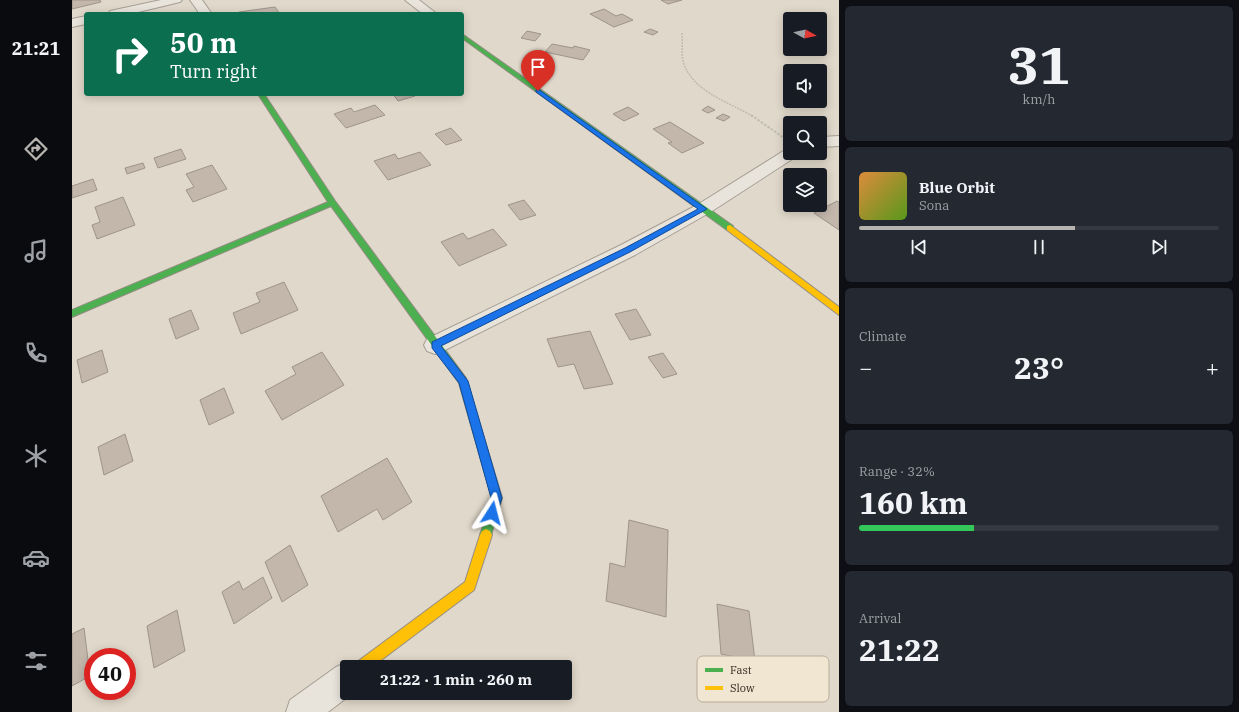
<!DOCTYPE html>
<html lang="en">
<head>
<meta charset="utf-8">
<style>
	body { margin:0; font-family:"IBM Plex Serif",serif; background:#242831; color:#f1f3f6; height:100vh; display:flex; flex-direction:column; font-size:15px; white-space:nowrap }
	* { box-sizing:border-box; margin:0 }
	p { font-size:13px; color:#9ea1a6 }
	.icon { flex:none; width:22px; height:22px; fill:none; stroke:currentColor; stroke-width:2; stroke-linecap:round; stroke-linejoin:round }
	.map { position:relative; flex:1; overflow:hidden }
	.details { display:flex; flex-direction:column; gap:6px; padding:6px; background:#0d0f14; width:400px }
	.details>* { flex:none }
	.top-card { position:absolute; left:12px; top:12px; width:380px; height:84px; border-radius:4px; box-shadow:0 2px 10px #0003; background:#0b6e4f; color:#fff; overflow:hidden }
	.needle { width:26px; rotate:98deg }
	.tools { position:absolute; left:711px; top:12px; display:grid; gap:8px }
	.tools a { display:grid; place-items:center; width:44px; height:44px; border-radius:4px; background:#171b24; box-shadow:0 2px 10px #0003; font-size:20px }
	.speed { position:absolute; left:12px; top:648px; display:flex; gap:8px; font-size:20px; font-weight:700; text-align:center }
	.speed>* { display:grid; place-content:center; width:52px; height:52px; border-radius:50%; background:#171b24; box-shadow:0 2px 10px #0003; line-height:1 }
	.speed .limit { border:6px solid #d22; background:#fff; color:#111 }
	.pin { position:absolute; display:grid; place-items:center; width:34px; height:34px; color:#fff; margin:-41px -17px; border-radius:50% 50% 50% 0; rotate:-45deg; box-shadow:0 0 4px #0007 }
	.pin .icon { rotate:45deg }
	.me { position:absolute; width:44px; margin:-22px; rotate:9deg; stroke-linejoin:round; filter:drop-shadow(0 0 3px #0008) }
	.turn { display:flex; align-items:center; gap:14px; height:84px; padding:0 20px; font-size:18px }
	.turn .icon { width:52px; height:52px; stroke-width:2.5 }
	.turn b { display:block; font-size:28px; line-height:34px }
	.big { font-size:30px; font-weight:700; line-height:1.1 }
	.details .tile { flex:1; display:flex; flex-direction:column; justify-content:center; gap:6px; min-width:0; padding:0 14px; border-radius:6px; background:#242831 }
	.details .dial { align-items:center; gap:0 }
	.dial b { font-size:52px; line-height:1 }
	.song { display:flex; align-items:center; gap:12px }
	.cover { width:48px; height:48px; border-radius:6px; background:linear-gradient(135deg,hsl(30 70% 55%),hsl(90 70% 35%)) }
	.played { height:4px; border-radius:2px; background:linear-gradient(90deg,#b6b3b0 60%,#363941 60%) }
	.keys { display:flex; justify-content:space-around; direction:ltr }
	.heat { display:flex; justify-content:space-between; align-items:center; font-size:22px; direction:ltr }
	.charge { height:6px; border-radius:3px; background:linear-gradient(90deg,#34c759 32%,#363941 0) }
	.trip { position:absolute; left:268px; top:660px; width:232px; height:40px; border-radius:4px; background:#171b24; box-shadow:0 2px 10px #0003; font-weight:700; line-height:40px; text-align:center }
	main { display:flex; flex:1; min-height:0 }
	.tab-bar { display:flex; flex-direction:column; width:72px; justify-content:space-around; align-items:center; background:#090b0e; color:#9ea1a6 }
	.tab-bar .icon { width:28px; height:28px }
	.tab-bar .current { color:#b6b3b0 }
	.tab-bar b { font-size:18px; color:#f1f3f6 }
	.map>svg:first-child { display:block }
</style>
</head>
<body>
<main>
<nav class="tab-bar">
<b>21:21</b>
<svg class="icon current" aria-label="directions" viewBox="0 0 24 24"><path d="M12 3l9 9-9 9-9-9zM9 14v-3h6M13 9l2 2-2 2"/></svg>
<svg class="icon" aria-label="music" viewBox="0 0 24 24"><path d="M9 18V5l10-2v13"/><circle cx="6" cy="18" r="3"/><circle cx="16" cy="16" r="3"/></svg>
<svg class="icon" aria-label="phone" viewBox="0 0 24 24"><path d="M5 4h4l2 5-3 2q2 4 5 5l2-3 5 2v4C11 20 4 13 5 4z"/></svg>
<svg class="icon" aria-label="climate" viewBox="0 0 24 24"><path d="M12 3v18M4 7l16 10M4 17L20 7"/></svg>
<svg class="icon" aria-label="car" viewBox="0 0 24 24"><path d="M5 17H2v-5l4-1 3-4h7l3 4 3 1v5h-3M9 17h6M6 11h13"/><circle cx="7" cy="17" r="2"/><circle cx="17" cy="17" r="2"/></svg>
<svg class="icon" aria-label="filters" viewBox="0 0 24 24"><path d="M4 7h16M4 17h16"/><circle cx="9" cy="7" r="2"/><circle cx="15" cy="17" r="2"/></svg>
</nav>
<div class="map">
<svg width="767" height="712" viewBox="0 0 767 712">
	<rect width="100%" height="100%" fill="#e0d8ca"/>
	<g fill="#c3b7ac" stroke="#9f948b">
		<polygon points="0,0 28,0 29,2 0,9"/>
		<polygon points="589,0 610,0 596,4"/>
		<polygon points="203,7 208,14 169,14 167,12"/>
		<polygon points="532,9 544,16 550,14 561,20 542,27 518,14"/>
		<polygon points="578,29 586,32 581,35 572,32"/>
		<polygon points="455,31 469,34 463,41 449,38"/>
		<polygon points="480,44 501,48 502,46 518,50 511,60 473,52"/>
		<polygon points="321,94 341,94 343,96 326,101"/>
		<polygon points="303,105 313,115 274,128 262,114 279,108 282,112"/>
		<polygon points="636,106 643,110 636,113 630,110"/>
		<polygon points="556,107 567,114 552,121 541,114"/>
		<polygon points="651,114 658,117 652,121 644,118"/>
		<polygon points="598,122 632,143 610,153 596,143 600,142 581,129"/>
		<polygon points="379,128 390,140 374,145 363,134"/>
		<polygon points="109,149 114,159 86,168 82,158"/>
		<polygon points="348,152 359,165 316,180 302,161 323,154 326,159"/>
		<polygon points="71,163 73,168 55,174 53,168"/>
		<polygon points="140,165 155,189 121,202 114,190 122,187 114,174"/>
		<polygon points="21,179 25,190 0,198 0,186"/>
		<polygon points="51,197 63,225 25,239 20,225 28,222 23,207"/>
		<polygon points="452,200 464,215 448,220 436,205"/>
		<polygon points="765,201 767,202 767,230 742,213"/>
		<polygon points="421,229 435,245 387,266 369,242 391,233 396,239"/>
		<polygon points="212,282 226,310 169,334 161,313 188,302 184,293"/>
		<polygon points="564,309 579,335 558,340 543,314"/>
		<polygon points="119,310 127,329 104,339 97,319"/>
		<polygon points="518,331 541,384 512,389 502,364 486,367 475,339"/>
		<polygon points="30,350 36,372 10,383 5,360"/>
		<polygon points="250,352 272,385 210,420 193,391 224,374 220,367"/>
		<polygon points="591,353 605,374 591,378 576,357"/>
		<polygon points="152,388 162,413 137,425 128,400"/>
		<polygon points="53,434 61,461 32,475 26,447"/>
		<polygon points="315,458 340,502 311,520 305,509 266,532 249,496"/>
		<polygon points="557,520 596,530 594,617 534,601 538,563 553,567"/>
		<polygon points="218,545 236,585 210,602 193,562"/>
		<polygon points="191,577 200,598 162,624 150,592 167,581 171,590"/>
		<polygon points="645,604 677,611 683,661 649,654"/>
		<polygon points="105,610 113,651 82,668 75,626"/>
		<polygon points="12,628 18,676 0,686 0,634"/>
	</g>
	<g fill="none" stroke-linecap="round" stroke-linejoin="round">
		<g stroke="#a59e94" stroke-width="2">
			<g id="street">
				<polygon points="89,0 110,0 108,2 58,14 36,14 38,11"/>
				<polygon points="118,0 130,0 140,14 128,14"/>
				<polygon points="333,0 347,0 365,14 351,14"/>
				<polygon points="14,16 14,24 0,27 0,19"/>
				<polygon points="767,136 767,146 748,147 748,137"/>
				<polygon points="718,148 718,153 727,153 725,156 637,213 563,255 371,351 363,354 355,351 352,345 355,339 549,245 625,205 713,150"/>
				<polygon points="275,662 286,667 275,667 275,693 281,693 256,712 214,712 218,700 264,667"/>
			</g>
		</g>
		<g stroke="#958d84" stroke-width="2">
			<g id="fast">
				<polygon points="390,34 661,226 661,230 655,230 390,38"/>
				<polygon points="186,94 192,94 263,201 394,378 430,498 418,539 414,541 410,539 408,535 420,498 387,383 259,206 0,317 0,310 256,202"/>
			</g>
		</g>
		<g stroke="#958d84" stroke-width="2">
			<g id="slow">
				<polygon points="658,225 767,307 767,315 655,230 655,226"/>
				<polygon points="414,529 418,531 420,535 402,590 300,667 284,667 285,662 393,582 408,535 410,531"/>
			</g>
		</g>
		<path stroke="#c1bbb3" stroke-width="1.5" stroke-dasharray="2 1" stroke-linecap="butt" d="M610 33C611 42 609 52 611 61 619 91 657 102 680 116"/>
		<polyline stroke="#c1bbb3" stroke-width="2" stroke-dasharray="2.5 1.5" stroke-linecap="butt" points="679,115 712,138"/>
		<use href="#street" fill="#e8e4dc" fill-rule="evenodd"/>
		<use href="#fast" fill="#4caf50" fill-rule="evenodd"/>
		<use href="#slow" fill="#ffc107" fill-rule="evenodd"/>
	</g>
	<polygon fill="#1a73e8" stroke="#114b97" points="466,89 635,209 558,252 369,346 396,381 430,498 424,517 420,518 416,517 415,513 419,498 387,383 360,348 360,342 553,248 626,209 464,92 464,90"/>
	<rect x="625" y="656" width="132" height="46" rx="6" fill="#f1e6d1" stroke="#b8ac9b" stroke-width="1"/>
	<rect x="633" y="668" width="18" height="4" fill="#4caf50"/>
	<rect x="633" y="686" width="18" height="4" fill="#ffc107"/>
	<g font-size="11" fill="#32261e">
		<text x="658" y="674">Fast</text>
		<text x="658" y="692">Slow</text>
	</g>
</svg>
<div class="tools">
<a><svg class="needle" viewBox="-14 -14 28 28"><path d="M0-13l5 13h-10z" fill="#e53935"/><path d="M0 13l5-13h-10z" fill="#9ea1a6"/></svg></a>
<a><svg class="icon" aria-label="sound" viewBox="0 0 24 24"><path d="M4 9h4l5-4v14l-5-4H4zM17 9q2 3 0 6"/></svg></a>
<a><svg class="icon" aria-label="search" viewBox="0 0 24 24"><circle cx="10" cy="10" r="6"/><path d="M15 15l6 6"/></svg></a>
<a><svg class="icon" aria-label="layers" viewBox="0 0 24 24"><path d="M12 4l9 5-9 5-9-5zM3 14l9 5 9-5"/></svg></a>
</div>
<div class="speed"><div class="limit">40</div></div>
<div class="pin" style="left:466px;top:91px;background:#d93025"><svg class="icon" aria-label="arrive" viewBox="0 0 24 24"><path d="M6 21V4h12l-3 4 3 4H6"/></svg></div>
<svg class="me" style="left:420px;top:513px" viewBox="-20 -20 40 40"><path d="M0-17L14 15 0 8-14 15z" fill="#1a73e8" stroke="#fff" stroke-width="4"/></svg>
<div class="trip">21:22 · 1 min · 260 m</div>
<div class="top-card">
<div class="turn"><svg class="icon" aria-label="right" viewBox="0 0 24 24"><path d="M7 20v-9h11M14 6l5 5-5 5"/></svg><div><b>50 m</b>Turn right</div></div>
</div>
</div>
<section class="details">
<div class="tile dial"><b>31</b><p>km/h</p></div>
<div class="tile">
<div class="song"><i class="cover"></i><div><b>Blue Orbit</b><p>Sona</p></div></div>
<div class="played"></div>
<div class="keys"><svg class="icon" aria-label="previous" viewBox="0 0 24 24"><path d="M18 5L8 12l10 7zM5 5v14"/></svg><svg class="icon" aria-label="pause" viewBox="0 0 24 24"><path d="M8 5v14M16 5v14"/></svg><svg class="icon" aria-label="next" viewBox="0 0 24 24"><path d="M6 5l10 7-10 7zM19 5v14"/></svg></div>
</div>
<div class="tile"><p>Climate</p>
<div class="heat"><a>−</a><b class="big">23°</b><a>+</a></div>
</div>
<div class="tile"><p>Range · 32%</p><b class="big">160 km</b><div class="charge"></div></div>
<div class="tile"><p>Arrival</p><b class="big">21:22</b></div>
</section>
</main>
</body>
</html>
